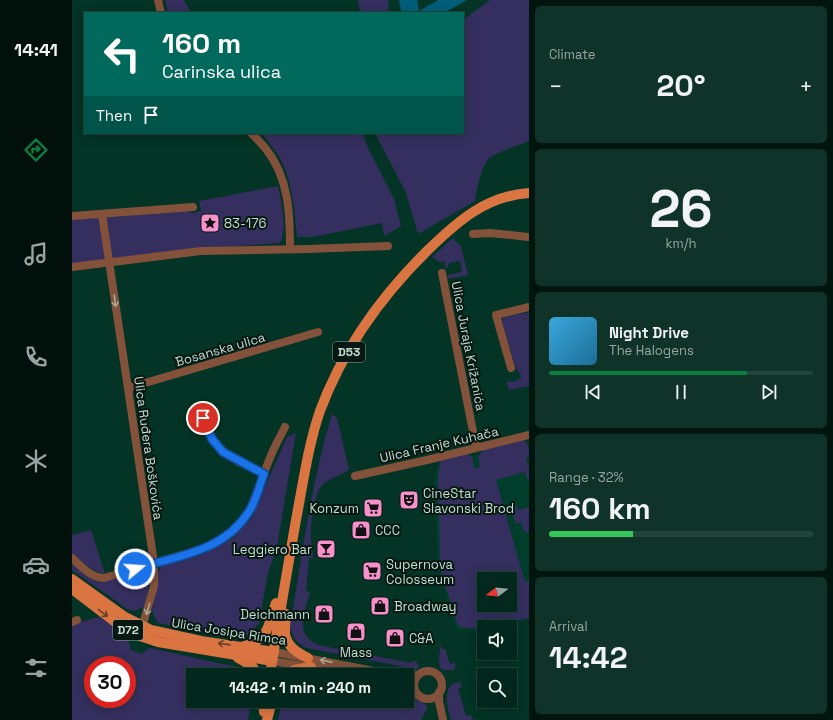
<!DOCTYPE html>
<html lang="en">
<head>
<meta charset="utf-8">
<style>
	body { margin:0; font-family:"Space Grotesk",sans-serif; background:#103329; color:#f1f3f6; height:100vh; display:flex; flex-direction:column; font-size:15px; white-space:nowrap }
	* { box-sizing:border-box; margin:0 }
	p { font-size:13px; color:#96a5a3 }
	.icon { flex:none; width:22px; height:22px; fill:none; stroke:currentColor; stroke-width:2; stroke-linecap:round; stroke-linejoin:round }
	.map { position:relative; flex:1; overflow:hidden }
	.panel { display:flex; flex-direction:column; gap:6px; padding:6px; background:#01150f; width:304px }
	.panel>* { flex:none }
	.guide { position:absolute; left:12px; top:12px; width:380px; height:122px; border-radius:0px; box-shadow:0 2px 10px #0003,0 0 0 1px #23443b; background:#00695c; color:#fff; overflow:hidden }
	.needle { width:26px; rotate:254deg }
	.fabs { position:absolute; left:405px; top:572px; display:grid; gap:8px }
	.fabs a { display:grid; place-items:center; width:40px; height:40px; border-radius:0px; background:#02271c; box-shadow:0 2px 10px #0003,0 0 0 1px #23443b; font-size:20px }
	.speed { position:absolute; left:12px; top:656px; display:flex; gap:8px; font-size:20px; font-weight:700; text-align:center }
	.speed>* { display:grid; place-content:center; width:52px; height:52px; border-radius:50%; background:#02271c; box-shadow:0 2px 10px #0003,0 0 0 1px #23443b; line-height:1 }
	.speed .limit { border:6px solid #d22; background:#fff; color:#111 }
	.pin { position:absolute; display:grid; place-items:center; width:34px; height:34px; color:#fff; margin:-17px; border:2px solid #fff; border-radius:50%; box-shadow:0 1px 4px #0007 }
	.me { position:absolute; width:44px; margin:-22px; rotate:72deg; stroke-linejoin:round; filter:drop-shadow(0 0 3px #0008) }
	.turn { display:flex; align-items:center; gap:14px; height:84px; padding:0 12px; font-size:18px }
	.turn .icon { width:52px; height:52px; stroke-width:2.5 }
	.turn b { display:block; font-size:28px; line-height:34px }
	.then { display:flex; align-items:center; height:38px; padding:0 12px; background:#0003; gap:8px; font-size:15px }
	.big { font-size:30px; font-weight:700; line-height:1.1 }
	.panel .card { flex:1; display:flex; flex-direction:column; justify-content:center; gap:6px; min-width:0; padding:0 14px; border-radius:6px; background:#103329 }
	.panel .dial { align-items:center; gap:0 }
	.dial b { font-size:52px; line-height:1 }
	.song { display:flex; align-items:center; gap:12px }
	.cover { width:48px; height:48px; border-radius:6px; background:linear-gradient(135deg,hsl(200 70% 55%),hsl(200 70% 35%)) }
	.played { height:4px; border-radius:2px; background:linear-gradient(90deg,#0b8043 75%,#23443b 75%) }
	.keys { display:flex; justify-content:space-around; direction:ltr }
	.heat { display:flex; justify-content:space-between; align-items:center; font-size:22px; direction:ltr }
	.charge { height:6px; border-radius:3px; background:linear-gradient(90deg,#34c759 32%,#23443b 0) }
	.trip { position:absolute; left:114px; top:668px; width:228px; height:40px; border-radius:0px; background:#02271c; box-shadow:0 2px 10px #0003,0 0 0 1px #23443b; font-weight:700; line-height:40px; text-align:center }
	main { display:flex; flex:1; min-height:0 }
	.dock { display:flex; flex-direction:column; width:72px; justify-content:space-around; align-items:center; background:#01100b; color:#96a5a3 }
	.dock .icon { width:28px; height:28px }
	.dock .selected { color:#0b8043 }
	.dock b { font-size:18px; color:#f1f3f6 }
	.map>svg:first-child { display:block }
</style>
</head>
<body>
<main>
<nav class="dock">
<b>14:41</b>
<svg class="icon selected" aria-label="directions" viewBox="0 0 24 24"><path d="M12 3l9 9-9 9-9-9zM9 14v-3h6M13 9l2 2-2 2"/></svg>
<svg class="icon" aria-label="music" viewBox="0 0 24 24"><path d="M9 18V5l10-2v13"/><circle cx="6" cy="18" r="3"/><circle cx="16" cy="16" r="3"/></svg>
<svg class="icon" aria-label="phone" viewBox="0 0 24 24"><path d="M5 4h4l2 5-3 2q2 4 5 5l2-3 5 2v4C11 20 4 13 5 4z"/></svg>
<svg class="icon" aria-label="climate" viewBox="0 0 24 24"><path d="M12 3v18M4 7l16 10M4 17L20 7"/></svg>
<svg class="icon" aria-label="car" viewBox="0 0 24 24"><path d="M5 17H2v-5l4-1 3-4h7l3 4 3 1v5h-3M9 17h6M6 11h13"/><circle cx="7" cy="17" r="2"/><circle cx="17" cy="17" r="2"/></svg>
<svg class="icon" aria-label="filters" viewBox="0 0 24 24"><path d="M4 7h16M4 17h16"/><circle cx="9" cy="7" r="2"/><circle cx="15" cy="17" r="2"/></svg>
</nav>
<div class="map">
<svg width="457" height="720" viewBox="0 0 457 720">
	<rect width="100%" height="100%" fill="#033425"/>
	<path fill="#003e2b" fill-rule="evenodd" d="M457 446V619L420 627H412V629L405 630H384L366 569 362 482 366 462ZM412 579H438V605H412Z"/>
	<g fill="#342f5e" fill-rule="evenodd">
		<polygon points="93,0 112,0 119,13 96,13"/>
		<polygon points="286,0 316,0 317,13 288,13"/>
		<path d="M418 0H457V141C445 146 429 151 419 157 409 164 405 189 403 201L346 234 334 193 303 133H391V20Z"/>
		<path d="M189 133H291L295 146 322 199 329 226 312 236 310 223 241 237H225C223 212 220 177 206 155 201 147 195 140 189 133Z"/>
		<path d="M206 186C209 200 216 231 208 243L106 250 0 264V219L44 217 112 210 121 213 129 211 127 201Z"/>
		<path d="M381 238 385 243 389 246 396 275 375 279 376 275 390 272 388 261 377 263 376 267 372 269C374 265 374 263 371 261L369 263 360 257Z"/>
		<path d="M457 312V386L437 390 434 382C442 381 441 383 449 378V375L443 366 430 321 431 318Z"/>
		<path d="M260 414 265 418 277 469C272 476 258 477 251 484 241 494 238 526 239 540 240 546 241 552 241 559L237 558 234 591 238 592C232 615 221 638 251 646L339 663 340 661H344L347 667C344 671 340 673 336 672L333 667 235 648C225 644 221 638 218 627 230 556 239 483 260 414Z"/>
		<polygon points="224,433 205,547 196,573 187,623 180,632 173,637 166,638 86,623 80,611 85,584 85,574 91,563 127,556 160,539 179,519 215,437"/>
		<path d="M453 440 457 449V456L454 459 457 469V484L453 472 424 480 453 582 457 581V618C437 622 405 633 386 626L368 569 366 474 369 459 395 453 400 457 402 469 408 467 406 456 412 449ZM412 579H438V605H412Z"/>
		<path d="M444 505 446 510 457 507V532L454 533V531H452L449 522 444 524C442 517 437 510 444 505Z"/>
		<path d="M19 530 33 574C19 571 11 562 0 554V535Z"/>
		<path d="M0 563 23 581 32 582 67 570 75 569 79 575 72 609 68 608C63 612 61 611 55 609L0 570Z"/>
		<path d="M27 617 55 634 59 650 70 654 75 649 79 648 140 662 168 667 174 671 177 675H121V701H179L176 720H0V624ZM21 665H55V699H21Z"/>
		<polygon points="369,643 370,649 373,649 378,664 383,663 383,668 381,670 371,670 368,668 367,658"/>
		<path d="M388 682 390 687 386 689 394 716 399 715 401 720H379C376 709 368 683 388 682Z"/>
		<polygon points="335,694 356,706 349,720 206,720 210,701 335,701"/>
	</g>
	<polygon fill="#005e79" points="327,0 345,0 347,11 366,0 395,0 372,13 331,13 329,11"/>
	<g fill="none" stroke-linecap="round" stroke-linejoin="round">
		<g stroke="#84523b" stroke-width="8">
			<polyline points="86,0 89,13"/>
			<path d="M179 133C184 138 189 143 194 149 217 178 218 214 218 249"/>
			<polyline points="30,214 82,563 82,586 69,631"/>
			<polyline points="0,216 121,207"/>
			<polyline points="401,234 418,233 457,237"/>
			<polyline points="0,267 129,251 236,249 316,246"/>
			<polyline points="370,273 404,447"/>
			<polyline points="439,368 424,315 457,307"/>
			<polyline points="56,388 246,332"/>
			<path d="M131 418C134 424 136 432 140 438 150 457 174 465 192 474"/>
			<polyline points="283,476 355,460 457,435"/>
			<path d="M0 558C9 566 19 578 32 578L129 549C179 533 180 500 198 458 202 447 208 437 213 427"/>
			<polyline points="0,622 5,620"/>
			<polyline points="202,652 323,675"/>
			<polyline points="200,661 290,675"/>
			<circle cx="356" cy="685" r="14"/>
			<polyline points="335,677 346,675"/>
			<polyline points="367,692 367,701 371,720"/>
		</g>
		<g stroke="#da7542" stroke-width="10">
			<polyline points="0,579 53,617 79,630 129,641 202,652"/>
			<polyline points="0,589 42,621 68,636 86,642 200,661"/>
			<path d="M214 614C214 620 213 625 213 630 212 644 225 653 236 658"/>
			<path d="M172 646C198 639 196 625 204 603"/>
			<polyline points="166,658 180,666 186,675"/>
			<path d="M198 675C206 623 215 572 224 520 231 484 236 446 248 411 271 349 310 295 357 249 386 221 414 196 457 193"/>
			<polyline points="213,675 222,670 239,667"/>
			<polyline points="191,701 192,712"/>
			<polyline points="195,720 200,701"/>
		</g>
	</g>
	<defs><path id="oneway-shaft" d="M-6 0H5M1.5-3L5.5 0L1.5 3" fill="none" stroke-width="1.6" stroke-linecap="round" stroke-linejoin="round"/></defs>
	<g stroke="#aca596">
		<use href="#oneway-shaft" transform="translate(43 301) rotate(82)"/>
		<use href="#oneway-shaft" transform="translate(76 609) rotate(106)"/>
		<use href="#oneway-shaft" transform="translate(254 661) rotate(-169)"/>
	</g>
	<g stroke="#654227">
		<use href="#oneway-shaft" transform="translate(31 613) rotate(37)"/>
		<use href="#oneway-shaft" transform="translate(152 644) rotate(-172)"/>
	</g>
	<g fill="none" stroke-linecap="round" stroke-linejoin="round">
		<g stroke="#114b97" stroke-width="10">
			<path id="route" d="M63 569C104 556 151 552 176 513 184 502 187 486 192 474L151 452 140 439 131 418"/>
		</g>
		<use href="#route" stroke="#1a73e8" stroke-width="7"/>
	</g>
	<defs>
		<g id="sight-square" transform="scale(1)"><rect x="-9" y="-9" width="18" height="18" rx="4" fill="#f890cb" stroke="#061811"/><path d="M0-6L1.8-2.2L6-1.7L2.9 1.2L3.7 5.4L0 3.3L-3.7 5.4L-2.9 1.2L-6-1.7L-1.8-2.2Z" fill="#111"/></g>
		<g id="theatre-square" transform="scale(1)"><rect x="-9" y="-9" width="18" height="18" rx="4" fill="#f890cb" stroke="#061811"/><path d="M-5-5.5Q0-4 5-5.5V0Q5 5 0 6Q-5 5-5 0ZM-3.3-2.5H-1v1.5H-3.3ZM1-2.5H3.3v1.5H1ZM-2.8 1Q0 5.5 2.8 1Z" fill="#111"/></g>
		<g id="supermarket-square" transform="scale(1)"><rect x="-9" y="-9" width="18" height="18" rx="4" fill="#f890cb" stroke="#061811"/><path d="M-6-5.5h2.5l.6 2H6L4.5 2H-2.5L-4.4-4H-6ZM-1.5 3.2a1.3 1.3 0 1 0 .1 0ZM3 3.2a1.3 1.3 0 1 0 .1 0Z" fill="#111"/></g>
		<g id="shop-square" transform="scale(1)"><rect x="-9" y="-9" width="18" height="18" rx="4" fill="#f890cb" stroke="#061811"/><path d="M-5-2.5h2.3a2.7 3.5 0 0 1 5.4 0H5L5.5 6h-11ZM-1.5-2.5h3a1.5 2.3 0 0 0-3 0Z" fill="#111"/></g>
		<g id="bar-square" transform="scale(1)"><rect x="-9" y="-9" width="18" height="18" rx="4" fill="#f890cb" stroke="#061811"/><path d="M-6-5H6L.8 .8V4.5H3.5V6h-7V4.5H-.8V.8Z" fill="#111"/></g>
	</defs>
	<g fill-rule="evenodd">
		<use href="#sight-square" x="138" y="223"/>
		<use href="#theatre-square" x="337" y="500"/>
		<use href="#supermarket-square" x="301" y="508"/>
		<use href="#shop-square" x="289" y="530"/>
		<use href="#bar-square" x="254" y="549"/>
		<use href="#supermarket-square" x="300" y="571"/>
		<use href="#shop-square" x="308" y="606"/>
		<use href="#shop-square" x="252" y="614"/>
		<use href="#shop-square" x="284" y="632"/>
		<use href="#shop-square" x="323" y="638"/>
	</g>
	<g text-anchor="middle" stroke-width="4" stroke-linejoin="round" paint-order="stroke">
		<g fill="#061811" stroke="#8ca298" stroke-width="1">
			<rect x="261" y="342" width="32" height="20" rx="3"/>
			<rect x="41" y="620" width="30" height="20" rx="3"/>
		</g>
		<g font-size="12" font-weight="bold" fill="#c6ddd2">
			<text x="277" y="356">D53</text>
			<text x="56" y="634">D72</text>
		</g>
		<g font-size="13" fill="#c6ddd2" stroke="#061811" text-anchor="start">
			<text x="152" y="228">83-176</text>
			<text x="351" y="498">CineStar<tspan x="351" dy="15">Slavonski Brod</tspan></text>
			<text x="287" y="513" text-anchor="end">Konzum</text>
			<text x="303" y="535">CCC</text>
			<text x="240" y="554" text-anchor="end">Leggiero Bar</text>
			<text x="314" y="569">Supernova<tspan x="314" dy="15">Colosseum</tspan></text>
			<text x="322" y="611">Broadway</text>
			<text x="238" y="619" text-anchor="end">Deichmann</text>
			<text x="337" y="643">C&amp;A</text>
			<text x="284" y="657" text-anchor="middle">Mass</text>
		</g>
		<g font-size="13" fill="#c6ddd2" stroke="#061811">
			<text transform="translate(397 346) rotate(79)" y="5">Ulica Juraja Križanića</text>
			<text transform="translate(148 349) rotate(-16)" y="5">Bosanska ulica</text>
			<text transform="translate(367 444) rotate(-13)" y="5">Ulica Franje Kuhača</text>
			<text transform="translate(77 448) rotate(82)" y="5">Ulica Ruđera Boškovića</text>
			<text transform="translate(157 631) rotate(9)" y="5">Ulica Josipa Rimca</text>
		</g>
	</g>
</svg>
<div class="fabs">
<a><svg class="needle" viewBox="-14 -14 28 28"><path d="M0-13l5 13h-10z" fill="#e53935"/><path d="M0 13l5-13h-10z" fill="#96a5a3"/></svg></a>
<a><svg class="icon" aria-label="sound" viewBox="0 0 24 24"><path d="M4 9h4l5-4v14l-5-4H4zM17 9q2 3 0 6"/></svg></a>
<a><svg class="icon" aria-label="search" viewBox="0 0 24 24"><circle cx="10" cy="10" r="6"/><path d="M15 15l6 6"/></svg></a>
</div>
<div class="speed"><div class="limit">30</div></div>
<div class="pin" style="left:131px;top:418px;background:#d93025"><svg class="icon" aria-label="arrive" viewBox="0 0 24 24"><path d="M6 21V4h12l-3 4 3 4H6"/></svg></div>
<svg class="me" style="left:63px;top:569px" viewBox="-20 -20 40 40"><circle r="17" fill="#1a73e8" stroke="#fff" stroke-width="3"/><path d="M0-11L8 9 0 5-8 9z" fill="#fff"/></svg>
<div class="trip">14:42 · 1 min · 240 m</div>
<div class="guide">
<div class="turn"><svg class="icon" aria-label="left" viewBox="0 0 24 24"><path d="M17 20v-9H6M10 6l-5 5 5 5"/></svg><div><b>160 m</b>Carinska ulica</div></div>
<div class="then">Then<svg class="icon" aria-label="arrive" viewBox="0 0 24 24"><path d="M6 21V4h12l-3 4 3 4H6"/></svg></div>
</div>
</div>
<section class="panel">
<div class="card"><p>Climate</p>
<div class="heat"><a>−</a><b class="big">20°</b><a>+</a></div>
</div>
<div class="card dial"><b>26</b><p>km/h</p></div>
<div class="card">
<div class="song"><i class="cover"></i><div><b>Night Drive</b><p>The Halogens</p></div></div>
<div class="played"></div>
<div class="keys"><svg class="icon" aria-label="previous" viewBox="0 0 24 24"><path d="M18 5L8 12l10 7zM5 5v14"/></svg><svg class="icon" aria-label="pause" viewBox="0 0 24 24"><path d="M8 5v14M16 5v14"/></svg><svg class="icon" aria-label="next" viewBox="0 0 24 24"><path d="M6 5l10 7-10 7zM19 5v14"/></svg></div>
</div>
<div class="card"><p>Range · 32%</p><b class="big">160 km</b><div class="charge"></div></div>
<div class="card"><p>Arrival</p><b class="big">14:42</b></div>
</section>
</main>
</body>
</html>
